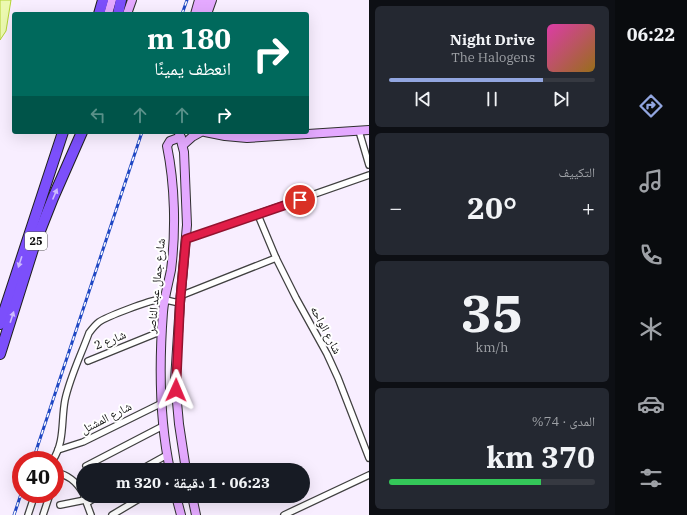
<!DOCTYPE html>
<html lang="ar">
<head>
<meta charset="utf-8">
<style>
	body { margin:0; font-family:"IBM Plex Serif","Noto Naskh Arabic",serif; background:#242831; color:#f1f3f6; direction:rtl; height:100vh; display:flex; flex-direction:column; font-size:15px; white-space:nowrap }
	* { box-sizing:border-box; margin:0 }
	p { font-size:13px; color:#9ea1a6 }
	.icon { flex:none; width:22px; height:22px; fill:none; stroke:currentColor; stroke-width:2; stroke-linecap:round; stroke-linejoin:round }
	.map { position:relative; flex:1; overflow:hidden; direction:ltr }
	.side { display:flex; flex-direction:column; gap:6px; padding:6px; background:#0d0f14; width:246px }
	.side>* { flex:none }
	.hud { position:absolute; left:12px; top:12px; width:297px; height:122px; border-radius:4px; box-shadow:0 4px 16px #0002; direction:rtl; background:#00695c; color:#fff; overflow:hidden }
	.speed { position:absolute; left:12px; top:451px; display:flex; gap:8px; font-size:20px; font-weight:700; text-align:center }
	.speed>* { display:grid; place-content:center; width:52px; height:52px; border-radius:50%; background:#171b24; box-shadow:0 4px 16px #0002; line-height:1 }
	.speed .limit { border:6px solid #d22; background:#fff; color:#111 }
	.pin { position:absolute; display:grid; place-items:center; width:34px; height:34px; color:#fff; margin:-17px; border:2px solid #fff; border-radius:50%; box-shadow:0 1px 4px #0007 }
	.me { position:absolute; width:44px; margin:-22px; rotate:1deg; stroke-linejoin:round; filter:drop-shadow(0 0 3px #0008) }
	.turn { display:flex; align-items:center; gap:14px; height:84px; padding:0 12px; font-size:18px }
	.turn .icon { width:52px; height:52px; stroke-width:2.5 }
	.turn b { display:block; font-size:28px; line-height:34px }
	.lanes { display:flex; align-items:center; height:38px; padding:0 12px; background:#0003; justify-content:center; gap:20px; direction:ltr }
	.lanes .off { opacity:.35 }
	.big { font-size:30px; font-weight:700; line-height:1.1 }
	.side .tile { flex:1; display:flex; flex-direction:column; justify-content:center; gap:6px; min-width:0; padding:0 14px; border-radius:6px; background:#242831 }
	.side .dial { align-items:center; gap:0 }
	.dial b { font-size:52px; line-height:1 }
	.song { display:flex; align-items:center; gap:12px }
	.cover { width:48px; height:48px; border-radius:6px; background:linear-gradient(135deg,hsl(320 70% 55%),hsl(40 70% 35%)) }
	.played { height:4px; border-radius:2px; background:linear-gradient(90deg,#92a6e0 75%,#363941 75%) }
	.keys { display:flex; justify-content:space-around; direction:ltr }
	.heat { display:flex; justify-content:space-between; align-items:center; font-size:22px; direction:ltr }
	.charge { height:6px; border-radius:3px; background:linear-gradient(90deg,#34c759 74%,#363941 0) }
	.trip { position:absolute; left:76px; top:463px; width:234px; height:40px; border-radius:20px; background:#171b24; box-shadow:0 4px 16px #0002; font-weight:700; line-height:40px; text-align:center; direction:rtl }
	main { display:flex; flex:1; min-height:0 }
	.menu { display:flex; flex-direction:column; width:72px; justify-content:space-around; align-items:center; background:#090b0e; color:#9ea1a6 }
	.menu .icon { width:28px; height:28px }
	.menu .selected { color:#92a6e0 }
	.menu b { font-size:18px; color:#f1f3f6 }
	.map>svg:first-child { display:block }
</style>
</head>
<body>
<main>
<nav class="menu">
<b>06:22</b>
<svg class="icon selected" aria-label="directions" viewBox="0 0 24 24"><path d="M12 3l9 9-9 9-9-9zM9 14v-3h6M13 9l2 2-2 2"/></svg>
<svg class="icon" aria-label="music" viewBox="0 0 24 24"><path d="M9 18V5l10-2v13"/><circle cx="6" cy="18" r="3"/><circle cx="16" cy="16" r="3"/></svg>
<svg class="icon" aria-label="phone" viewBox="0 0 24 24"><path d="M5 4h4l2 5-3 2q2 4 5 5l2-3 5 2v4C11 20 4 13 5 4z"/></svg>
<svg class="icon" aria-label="climate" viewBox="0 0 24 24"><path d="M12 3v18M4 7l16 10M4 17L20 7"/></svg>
<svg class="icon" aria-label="car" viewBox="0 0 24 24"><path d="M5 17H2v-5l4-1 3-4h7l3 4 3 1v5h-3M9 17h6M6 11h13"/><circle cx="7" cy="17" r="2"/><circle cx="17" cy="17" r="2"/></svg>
<svg class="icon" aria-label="filters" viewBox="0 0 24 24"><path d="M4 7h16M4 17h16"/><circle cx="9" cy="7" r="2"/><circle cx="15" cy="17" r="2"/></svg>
</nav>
<section class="side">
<div class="tile">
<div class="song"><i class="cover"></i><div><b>Night Drive</b><p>The Halogens</p></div></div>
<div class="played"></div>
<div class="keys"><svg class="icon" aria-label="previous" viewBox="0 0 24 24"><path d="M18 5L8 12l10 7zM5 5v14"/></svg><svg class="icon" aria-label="pause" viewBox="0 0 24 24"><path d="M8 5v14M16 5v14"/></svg><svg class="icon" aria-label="next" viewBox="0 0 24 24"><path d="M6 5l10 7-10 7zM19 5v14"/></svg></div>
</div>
<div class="tile"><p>التكييف</p>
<div class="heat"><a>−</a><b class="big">20°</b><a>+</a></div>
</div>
<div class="tile dial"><b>35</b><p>km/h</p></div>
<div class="tile"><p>المدى · 74%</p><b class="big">370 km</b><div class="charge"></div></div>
</section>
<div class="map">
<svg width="369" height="515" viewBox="0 0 369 515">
	<rect width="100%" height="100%" fill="#f8eeff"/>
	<polygon fill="#ecf9b0" stroke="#b3d433" points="0,0 11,0 6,31 0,40"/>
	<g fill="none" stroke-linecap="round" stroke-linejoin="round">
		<g stroke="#404040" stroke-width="8">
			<g id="street">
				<polyline points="359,131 369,165"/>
				<polyline points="258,215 276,258 296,298 327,354 338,378 369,458"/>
				<polyline points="186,239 369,175"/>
				<polyline points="180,296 276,258"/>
				<polyline points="88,361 162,331"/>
				<polyline points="58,450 83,442 162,403"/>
				<path d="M53 460C65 441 61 421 65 400 70 377 81 355 89 333 92 329 95 325 99 322 106 317 150 300 158 300 165 299 173 302 180 303"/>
				<polyline points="86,466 163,426"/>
				<polyline points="140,470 167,455"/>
				<path d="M55 472C68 475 76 481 83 493"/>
				<polyline points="55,480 57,472"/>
				<polyline points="84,496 91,515"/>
				<polyline points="87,503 98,496"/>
				<polyline points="60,505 85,500"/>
				<polyline points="28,515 35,494"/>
				<polyline points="43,515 50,494"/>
				<polyline points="112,515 144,496"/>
				<polyline points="284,515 369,475"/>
			</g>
		</g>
		<g stroke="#2f2f2f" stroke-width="10">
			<g id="secondary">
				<polyline points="108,14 112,0"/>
				<polyline points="127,14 132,0"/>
				<polyline points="195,14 199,0"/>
				<polyline points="201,14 206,0"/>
				<polyline points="207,14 212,0"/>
				<polyline points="205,132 225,136 247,138 369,130"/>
				<polyline points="179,133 184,152 187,225 180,303 175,380 179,424 186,470"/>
				<polyline points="183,145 192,137 201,132"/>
				<path d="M170 470C159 418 159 365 163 312 164 298 168 285 171 270 176 231 175 185 167 146L170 141 181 137"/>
				<polyline points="176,496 181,515"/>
				<polyline points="192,496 196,515"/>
			</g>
		</g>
		<g stroke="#1e1e1e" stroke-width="12">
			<g id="highway">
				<polyline points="99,14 103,0"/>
				<polyline points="118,14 121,0"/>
				<polyline points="0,324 63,132"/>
				<polyline points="0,354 34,246 53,198 82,132"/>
			</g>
		</g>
		<use href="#street" stroke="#fff" stroke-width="5.5"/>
		<use href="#secondary" stroke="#e4a9ff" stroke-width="8"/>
		<use href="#highway" stroke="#7c4ffb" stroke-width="10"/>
		<g stroke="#1f47c4" stroke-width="3">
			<g id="rail">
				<polyline points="182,14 187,0"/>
				<polyline points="33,460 142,132"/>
				<polyline points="14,515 21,494"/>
			</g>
		</g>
		<use href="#rail" stroke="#fff" stroke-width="1.5" stroke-dasharray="4.5" stroke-linecap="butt"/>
	</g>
	<defs><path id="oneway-solid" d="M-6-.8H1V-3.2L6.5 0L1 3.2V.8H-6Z"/></defs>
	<g fill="#cbb9fd">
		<use href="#oneway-solid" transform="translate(55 194) rotate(-67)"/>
		<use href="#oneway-solid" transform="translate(20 262) rotate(108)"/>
		<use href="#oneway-solid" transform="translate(12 317) rotate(-72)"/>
	</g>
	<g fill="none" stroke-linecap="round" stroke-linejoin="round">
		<g stroke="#92132f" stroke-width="10">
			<polyline id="route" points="176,390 180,303 186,239 300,200"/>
		</g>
		<use href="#route" stroke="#e11d48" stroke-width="7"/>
	</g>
	<g text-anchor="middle" stroke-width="4" stroke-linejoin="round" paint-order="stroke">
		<rect fill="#fff" stroke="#565656" stroke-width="1" x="25" y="232" width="22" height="18" rx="3"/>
		<g font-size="11" font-weight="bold" fill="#0d0d0d">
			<text x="36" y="245">25</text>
		</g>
		<g font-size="12" fill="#0d0d0d" stroke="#fff">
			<text transform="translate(156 286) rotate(-84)" y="4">شارع جمال عبد الناصر</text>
			<text transform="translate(326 330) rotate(62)" y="4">شارع الواحه</text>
			<text transform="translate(110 340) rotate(-22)" y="4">شارع 2</text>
			<text transform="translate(106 418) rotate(-27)" y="4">شارع المشتل</text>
		</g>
	</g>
</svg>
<div class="speed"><div class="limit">40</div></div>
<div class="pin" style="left:300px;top:200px;background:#d93025"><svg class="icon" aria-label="arrive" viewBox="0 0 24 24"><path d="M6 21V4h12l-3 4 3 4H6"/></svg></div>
<svg class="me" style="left:176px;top:390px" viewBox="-20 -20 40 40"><path d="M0-17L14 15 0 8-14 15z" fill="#e11d48" stroke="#fff" stroke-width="4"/></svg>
<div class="trip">06:23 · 1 دقيقة · 320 m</div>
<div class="hud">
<div class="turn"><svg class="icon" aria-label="right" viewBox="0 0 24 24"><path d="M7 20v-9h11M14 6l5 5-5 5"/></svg><div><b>180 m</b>انعطف يمينًا</div></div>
<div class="lanes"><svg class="icon off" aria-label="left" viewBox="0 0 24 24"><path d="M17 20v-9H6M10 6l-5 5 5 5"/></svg><svg class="icon off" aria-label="ahead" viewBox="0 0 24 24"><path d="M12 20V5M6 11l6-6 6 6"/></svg><svg class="icon off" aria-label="ahead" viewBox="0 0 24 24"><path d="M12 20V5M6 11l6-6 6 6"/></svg><svg class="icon" aria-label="right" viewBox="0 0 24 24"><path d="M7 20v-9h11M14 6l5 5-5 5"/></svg></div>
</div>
</div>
</main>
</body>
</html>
